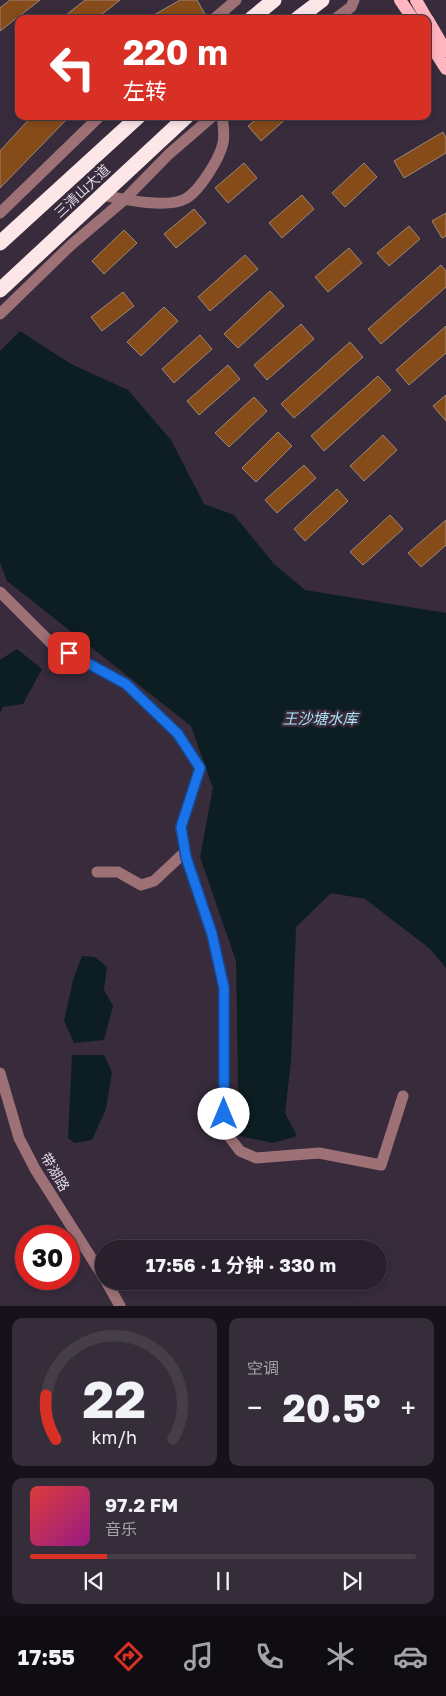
<!DOCTYPE html>
<html lang="zh">
<head>
<meta charset="utf-8">
<style>
	body { margin:0; font-family:"Golos Text","Noto Sans SC",sans-serif; background:#352d39; color:#f1f3f6; height:100vh; display:flex; flex-direction:column; font-size:19px; white-space:nowrap }
	* { box-sizing:border-box; margin:0 }
	p { font-size:16px; color:#a5a3aa }
	.icon { flex:none; width:28px; height:28px; fill:none; stroke:currentColor; stroke-width:2; stroke-linecap:round; stroke-linejoin:round }
	.map { position:relative; height:1306px; overflow:hidden }
	.panel { display:flex; flex-direction:column; gap:12px; padding:12px; background:#171219; flex:1 }
	.panel>* { flex:none }
	.banner { position:absolute; left:15px; top:15px; width:416px; height:105px; border-radius:10px; box-shadow:0 2px 8px #0003,0 0 0 1px #453e49; background:#d93025; color:#fff; overflow:hidden }
	.speed { position:absolute; left:15px; top:1225px; display:flex; gap:10px; font-size:25px; font-weight:700; text-align:center }
	.speed>* { display:grid; place-content:center; width:65px; height:65px; border-radius:50%; background:#29202d; box-shadow:0 2px 8px #0003,0 0 0 1px #453e49; line-height:1 }
	.speed .limit { border:8px solid #d22; background:#fff; color:#111 }
	.pin { position:absolute; display:grid; place-items:center; width:42px; height:42px; color:#fff; margin:-21px; border-radius:10px; box-shadow:0 2px 8px #0006 }
	.me { position:absolute; width:55px; margin:-28px; rotate:0deg; stroke-linejoin:round; filter:drop-shadow(0 0 4px #0008) }
	.turn { display:flex; align-items:center; gap:18px; height:105px; padding:0 25px; font-size:22px }
	.turn .icon { width:65px; height:65px; stroke-width:2.5 }
	.turn b { display:block; font-size:35px; line-height:42px }
	.big { font-size:38px; font-weight:700; line-height:1.1 }
	.panel .card { flex:1; display:flex; flex-direction:column; justify-content:center; gap:8px; min-width:0; padding:0 18px; border-radius:10px; background:#352d39 }
	.panel .dial { align-items:center; gap:0 }
	.dial svg { height:130px; overflow:visible; fill:none; stroke:#453e49; stroke-width:7; stroke-linecap:round; text-anchor:middle }
	.dial text { fill:#f1f3f6; stroke:none }
	.song { display:flex; align-items:center; gap:15px }
	.cover { width:60px; height:60px; border-radius:8px; background:linear-gradient(135deg,hsl(0 70% 55%),hsl(310 70% 35%)) }
	.played { height:5px; border-radius:2px; background:linear-gradient(90deg,#d93025 20%,#453e49 20%) }
	.keys { display:flex; justify-content:space-around; direction:ltr }
	.heat { display:flex; justify-content:space-between; align-items:center; font-size:28px; direction:ltr }
	.panel .tiles { flex:1; display:grid; gap:12px; grid-template-columns:1fr 1fr }
	.card:last-child { grid-column:span 2 }
	.trip { position:absolute; left:95px; top:1240px; width:292px; height:50px; border-radius:25px; background:#29202d; box-shadow:0 2px 8px #0003,0 0 0 1px #453e49; font-weight:700; line-height:50px; text-align:center }
	.tabs { display:flex; height:80px; justify-content:space-around; align-items:center; background:#100d12; color:#a5a3aa }
	.tabs .icon { width:35px; height:35px }
	.tabs .active { color:#d93025 }
	.tabs b { font-size:22px; color:#f1f3f6 }
	.map>svg:first-child { display:block }
</style>
</head>
<body>
<div class="map">
<svg width="446" height="1306" viewBox="0 0 446 1306">
	<rect width="100%" height="100%" fill="#372b3c"/>
	<g fill="#0d1e23">
		<polygon points="20,331 71,364 128,390 171,440 204,504 234,515 274,564 305,590 446,613 446,968 429,948 365,899 331,893 296,927 291,1062 285,1113 297,1136 273,1143 239,1136 236,961 200,857 213,788 191,726 7,581 0,563 0,351"/>
		<polygon points="17,649 42,669 23,704 3,707 0,713 0,660"/>
		<polygon points="82,956 95,957 107,967 104,990 113,1006 104,1040 74,1043 64,1021 73,980"/>
		<polygon points="72,1055 104,1055 112,1072 106,1109 92,1140 75,1143 68,1138"/>
	</g>
	<g fill="#854b19" stroke="#9d8878">
		<polygon points="10,0 40,0 0,31 0,8"/>
		<polygon points="85,0 120,0 96,19 61,19"/>
		<polygon points="180,0 197,0 206,16 202,19 147,19"/>
		<polygon points="32,116 70,116 0,188 0,151"/>
		<polygon points="260,116 289,116 261,141 248,126"/>
		<polygon points="443,132 446,138 446,153 404,178 394,161"/>
		<polygon points="244,163 257,178 228,203 215,188"/>
		<polygon points="364,163 377,177 345,207 332,193"/>
		<polygon points="302,195 314,209 282,238 269,223"/>
		<polygon points="194,209 206,223 176,248 164,234"/>
		<polygon points="446,213 446,236 442,238 432,221"/>
		<polygon points="409,226 420,239 389,266 377,253"/>
		<polygon points="124,230 137,243 104,274 92,261"/>
		<polygon points="349,248 362,263 328,292 315,277"/>
		<polygon points="245,255 258,269 210,311 198,297"/>
		<polygon points="441,265 446,271 446,287 381,344 368,329"/>
		<polygon points="270,291 284,306 238,348 224,334"/>
		<polygon points="123,292 134,306 102,331 91,317"/>
		<polygon points="164,307 178,321 141,356 127,342"/>
		<polygon points="301,324 314,339 267,380 254,365"/>
		<polygon points="446,326 446,353 409,385 396,370"/>
		<polygon points="200,335 212,349 174,383 162,369"/>
		<polygon points="350,342 363,357 294,418 281,404"/>
		<polygon points="228,365 240,379 199,415 187,401"/>
		<polygon points="378,376 391,390 324,451 311,436"/>
		<polygon points="446,395 446,421 433,406"/>
		<polygon points="254,397 267,411 229,447 215,433"/>
		<polygon points="278,432 292,446 256,482 242,468"/>
		<polygon points="383,435 397,450 364,481 350,466"/>
		<polygon points="304,465 316,478 277,513 265,500"/>
		<polygon points="337,489 348,501 305,541 294,529"/>
		<polygon points="390,515 403,529 363,565 350,552"/>
		<polygon points="446,520 446,545 421,567 408,553"/>
	</g>
	<g fill="none" stroke-linecap="round" stroke-linejoin="round">
		<g stroke="#9d7176" stroke-width="11">
			<polyline points="214,19 236,0"/>
			<polyline points="335,19 351,7 354,0"/>
			<path d="M102 195C122 199 166 209 185 199 199 192 220 158 223 143 225 135 223 124 222 116"/>
			<polyline points="0,213 100,116"/>
			<polyline points="0,314 71,245 124,200 169,154 213,116"/>
			<polyline points="0,592 52,644 126,684 178,734 200,768 181,827 186,857 212,935 224,987 224,1130 240,1151 256,1158 319,1153 381,1165 403,1096"/>
			<polyline points="97,872 118,872 141,885 154,881 185,852"/>
			<polyline points="0,1073 19,1138 35,1169 104,1278"/>
			<polyline points="106,1281 120,1306"/>
		</g>
		<g stroke="#ffb6c0" stroke-width="12">
			<polyline points="400,0 413,19"/>
			<polyline points="416,0 427,19"/>
			<polyline points="428,20 446,51"/>
			<polyline points="428,41 446,69"/>
		</g>
		<g stroke="#fce6e8" stroke-width="15">
			<polyline points="251,19 274,0"/>
			<polyline points="297,19 322,0"/>
			<polyline points="0,243 139,116"/>
			<polyline points="0,290 187,116"/>
		</g>
	</g>
	<g fill="none" stroke-linecap="round" stroke-linejoin="round">
		<g stroke="#114b97" stroke-width="12">
			<polyline id="route" points="69,653 126,684 178,734 200,768 181,827 186,857 212,934 224,988 224,1114"/>
		</g>
		<use href="#route" stroke="#1a73e8" stroke-width="9"/>
	</g>
	<g text-anchor="middle" stroke-width="5" stroke-linejoin="round" paint-order="stroke">
		<g font-size="14" fill="#dfd7e2" stroke="#372b3c">
			<text transform="translate(82 191) rotate(-43)" y="5">三清山大道</text>
			<text transform="translate(55 1172) rotate(59)" y="5">带湖路</text>
		</g>
		<g font-size="15" font-style="italic" fill="#a9e2f3" stroke="#372b3c">
			<text x="320" y="724">王沙塘水库</text>
		</g>
	</g>
</svg>
<div class="speed"><div class="limit">30</div></div>
<div class="pin" style="left:69px;top:653px;background:#d93025"><svg class="icon" aria-label="arrive" viewBox="0 0 24 24"><path d="M6 21V4h12l-3 4 3 4H6"/></svg></div>
<svg class="me" style="left:224px;top:1114px" viewBox="-20 -20 40 40"><circle r="19" fill="#fff"/><path d="M0-13L10 11 0 6-10 11z" fill="#1a73e8"/></svg>
<div class="trip">17:56 · 1 分钟 · 330 m</div>
<div class="banner">
<div class="turn"><svg class="icon" aria-label="left" viewBox="0 0 24 24"><path d="M17 20v-9H6M10 6l-5 5 5 5"/></svg><div><b>220 m</b>左转</div></div>
</div>
</div>
<section class="panel">
<div class="tiles">
<div class="card dial"><svg viewBox="0 0 100 80">
<path d="M14 69A42 42 0 1 1 86 69"/>
<path d="M14 69A42 42 0 0 1 8 42" stroke="#d93025"/>
<text x="50" y="56" font-size="32" font-weight="700">22</text>
<text x="50" y="72" font-size="11">km/h</text>
</svg></div>
<div class="card"><p>空调</p>
<div class="heat"><a>−</a><b class="big">20.5°</b><a>+</a></div>
</div>
<div class="card">
<div class="song"><i class="cover"></i><div><b>97.2 FM</b><p>音乐</p></div></div>
<div class="played"></div>
<div class="keys"><svg class="icon" aria-label="previous" viewBox="0 0 24 24"><path d="M18 5L8 12l10 7zM5 5v14"/></svg><svg class="icon" aria-label="pause" viewBox="0 0 24 24"><path d="M8 5v14M16 5v14"/></svg><svg class="icon" aria-label="next" viewBox="0 0 24 24"><path d="M6 5l10 7-10 7zM19 5v14"/></svg></div>
</div>
</div>
</section>
<nav class="tabs">
<b>17:55</b>
<svg class="icon active" aria-label="directions" viewBox="0 0 24 24"><path d="M12 3l9 9-9 9-9-9zM9 14v-3h6M13 9l2 2-2 2"/></svg>
<svg class="icon" aria-label="music" viewBox="0 0 24 24"><path d="M9 18V5l10-2v13"/><circle cx="6" cy="18" r="3"/><circle cx="16" cy="16" r="3"/></svg>
<svg class="icon" aria-label="phone" viewBox="0 0 24 24"><path d="M5 4h4l2 5-3 2q2 4 5 5l2-3 5 2v4C11 20 4 13 5 4z"/></svg>
<svg class="icon" aria-label="climate" viewBox="0 0 24 24"><path d="M12 3v18M4 7l16 10M4 17L20 7"/></svg>
<svg class="icon" aria-label="car" viewBox="0 0 24 24"><path d="M5 17H2v-5l4-1 3-4h7l3 4 3 1v5h-3M9 17h6M6 11h13"/><circle cx="7" cy="17" r="2"/><circle cx="17" cy="17" r="2"/></svg>
</nav>
</body>
</html>
